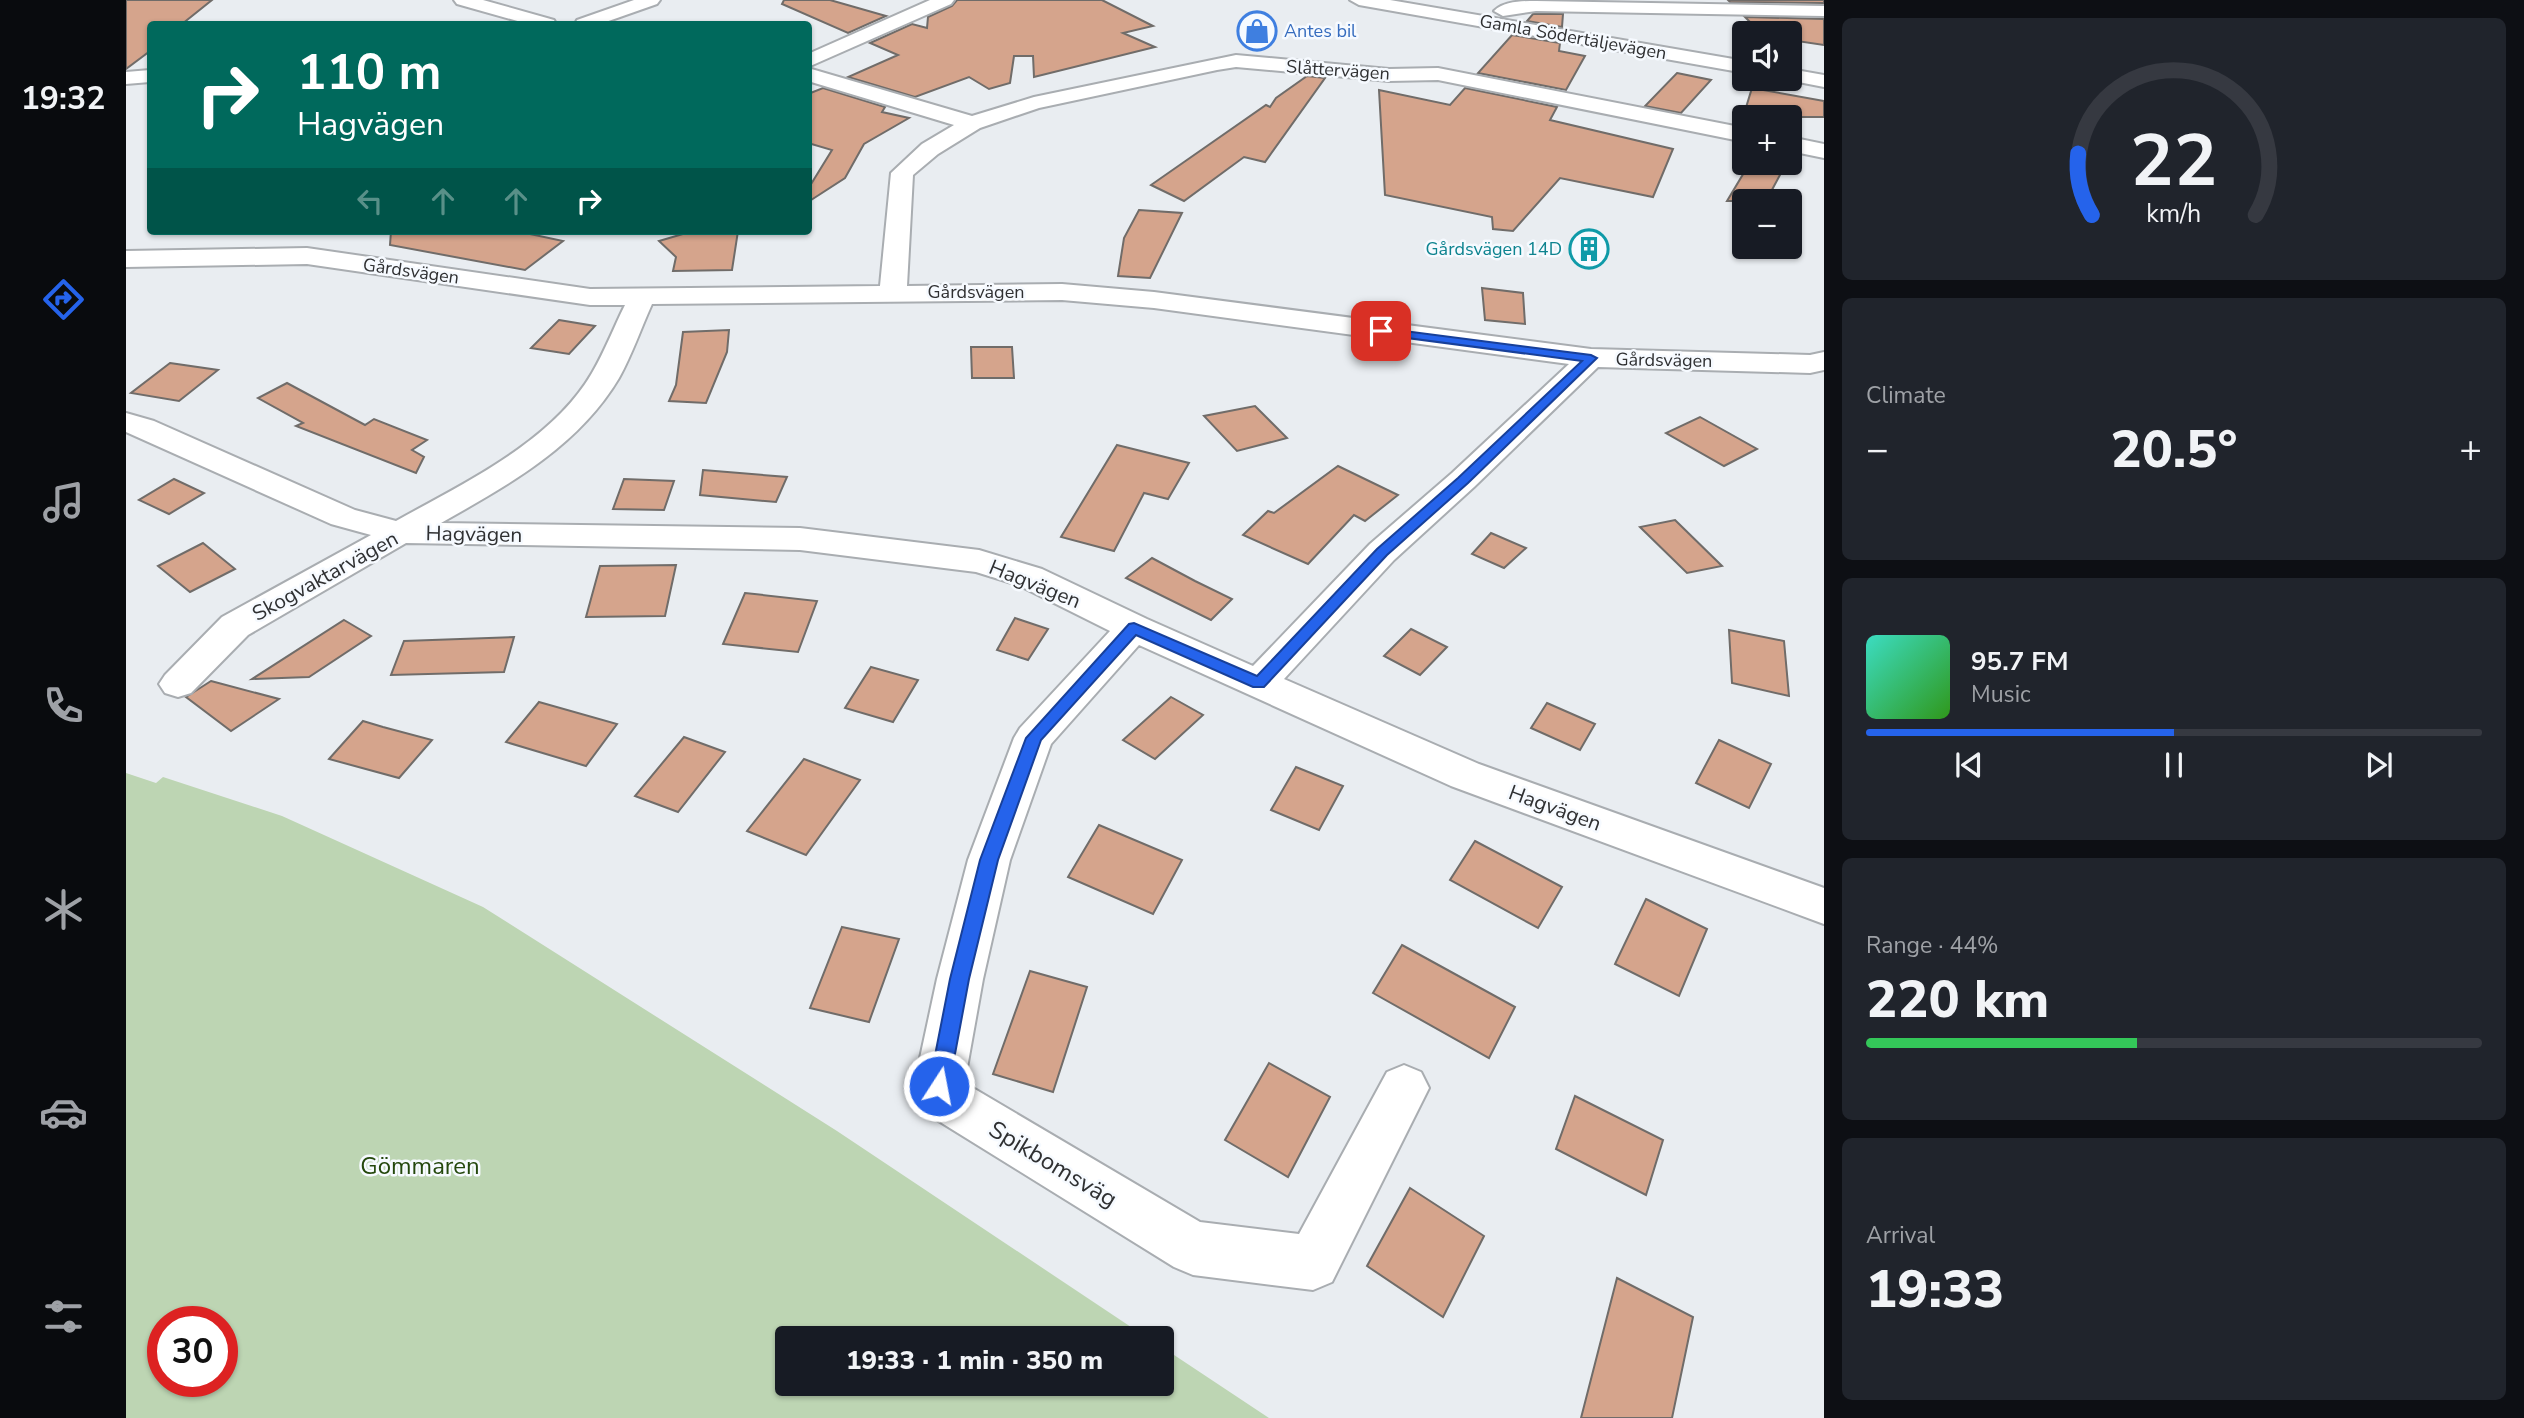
<!DOCTYPE html>
<html lang="en">
<head>
<meta charset="utf-8">
<style>
	body { margin:0; font-family:"Nunito Sans",sans-serif; background:#20242c; color:#f1f3f6; height:100vh; display:flex; flex-direction:column; font-size:26px; white-space:nowrap }
	* { box-sizing:border-box; margin:0 }
	p { font-size:23px; color:#9ea1a6 }
	.icon { flex:none; width:38px; height:38px; fill:none; stroke:currentColor; stroke-width:2; stroke-linecap:round; stroke-linejoin:round }
	.map { position:relative; flex:1; overflow:hidden }
	.drawer { display:flex; flex-direction:column; gap:18px; padding:18px; background:#0d0f14; width:700px }
	.drawer>* { flex:none }
	.banner { position:absolute; left:21px; top:21px; width:665px; height:214px; border-radius:7px; box-shadow:0 2px 5px #0004; background:#00695c; color:#fff; overflow:hidden }
	.controls { position:absolute; left:1606px; top:21px; display:grid; gap:14px }
	.controls a { display:grid; place-items:center; width:70px; height:70px; border-radius:7px; background:#171b24; box-shadow:0 2px 5px #0004; font-size:35px }
	.speed { position:absolute; left:21px; top:1306px; display:flex; gap:14px; font-size:35px; font-weight:700; text-align:center }
	.speed>* { display:grid; place-content:center; width:91px; height:91px; border-radius:50%; background:#171b24; box-shadow:0 2px 5px #0004; line-height:1 }
	.speed .limit { border:10px solid #d22; background:#fff; color:#111 }
	.pin { position:absolute; display:grid; place-items:center; width:60px; height:60px; color:#fff; margin:-30px; border-radius:14px; box-shadow:0 4px 10px #0006 }
	.me { position:absolute; width:77px; margin:-38px; rotate:11deg; stroke-linejoin:round; filter:drop-shadow(0 0 5px #0008) }
	.turn { display:flex; align-items:center; gap:24px; height:147px; padding:0 35px; font-size:32px }
	.turn .icon { width:91px; height:91px; stroke-width:2.5 }
	.turn b { display:block; font-size:49px; line-height:60px }
	.lanes { display:flex; align-items:center; height:66px; padding:0 35px; background:#0003; justify-content:center; gap:35px; direction:ltr }
	.lanes .off { opacity:.35 }
	.big { font-size:52px; font-weight:800; line-height:1.1 }
	.drawer .card { flex:1; display:flex; flex-direction:column; justify-content:center; gap:10px; min-width:0; padding:0 24px; border-radius:10px; background:#20242c }
	.drawer .dial { align-items:center; gap:0 }
	.dial svg { height:182px; overflow:visible; fill:none; stroke:#363941; stroke-width:7; stroke-linecap:round; text-anchor:middle }
	.dial text { fill:#f1f3f6; stroke:none }
	.song { display:flex; align-items:center; gap:21px }
	.cover { width:84px; height:84px; border-radius:10px; background:linear-gradient(135deg,hsl(170 70% 55%),hsl(110 70% 35%)) }
	.played { height:7px; border-radius:4px; background:linear-gradient(90deg,#2563eb 50%,#363941 50%) }
	.keys { display:flex; justify-content:space-around; direction:ltr }
	.heat { display:flex; justify-content:space-between; align-items:center; font-size:38px; direction:ltr }
	.charge { height:10px; border-radius:5px; background:linear-gradient(90deg,#34c759 44%,#363941 0) }
	.trip { position:absolute; left:649px; top:1326px; width:399px; height:70px; border-radius:7px; background:#171b24; box-shadow:0 2px 5px #0004; font-weight:800; line-height:70px; text-align:center }
	main { display:flex; flex:1; min-height:0 }
	.dock { display:flex; flex-direction:column; width:126px; justify-content:space-around; align-items:center; background:#090b0e; color:#9ea1a6 }
	.dock .icon { width:49px; height:49px }
	.dock .selected { color:#2563eb }
	.dock b { font-size:32px; color:#f1f3f6 }
	.map>svg:first-child { display:block }
</style>
</head>
<body>
<main>
<nav class="dock">
<b>19:32</b>
<svg class="icon selected" aria-label="directions" viewBox="0 0 24 24"><path d="M12 3l9 9-9 9-9-9zM9 14v-3h6M13 9l2 2-2 2"/></svg>
<svg class="icon" aria-label="music" viewBox="0 0 24 24"><path d="M9 18V5l10-2v13"/><circle cx="6" cy="18" r="3"/><circle cx="16" cy="16" r="3"/></svg>
<svg class="icon" aria-label="phone" viewBox="0 0 24 24"><path d="M5 4h4l2 5-3 2q2 4 5 5l2-3 5 2v4C11 20 4 13 5 4z"/></svg>
<svg class="icon" aria-label="climate" viewBox="0 0 24 24"><path d="M12 3v18M4 7l16 10M4 17L20 7"/></svg>
<svg class="icon" aria-label="car" viewBox="0 0 24 24"><path d="M5 17H2v-5l4-1 3-4h7l3 4 3 1v5h-3M9 17h6M6 11h13"/><circle cx="7" cy="17" r="2"/><circle cx="17" cy="17" r="2"/></svg>
<svg class="icon" aria-label="filters" viewBox="0 0 24 24"><path d="M4 7h16M4 17h16"/><circle cx="9" cy="7" r="2"/><circle cx="15" cy="17" r="2"/></svg>
</nav>
<div class="map">
<svg width="1698" height="1418" viewBox="0 0 1698 1418">
	<rect width="100%" height="100%" fill="#e9edf1"/>
	<path fill="#bdd5b3" fill-rule="evenodd" d="M0 773 30 783 37 777 156 816 357 907 711 1131 1023 1339H662V1384H1036V1347L1143 1418H0ZM37 1321H96V1381H37Z"/>
	<g fill="#d5a48c" stroke="#706c69" stroke-width="2">
		<polygon points="0,0 86,0 56,24 24,24 24,51 0,69"/>
		<polygon points="658,0 704,0 760,16 722,33 656,4"/>
		<polygon points="831,0 976,0 1027,26 997,33 1029,47 908,77 907,56 888,56 884,83 863,89 843,77 789,97 722,77 772,55 744,43 786,24 801,28 802,17 826,6"/>
		<polygon points="1602,0 1698,0 1698,3 1604,2"/>
		<polygon points="1407,14 1437,14 1436,27 1401,21"/>
		<polygon points="1619,17 1698,19 1698,45 1664,40 1664,33 1635,33"/>
		<polygon points="1386,35 1434,43 1433,51 1459,56 1440,90 1352,73"/>
		<polygon points="1551,73 1585,80 1555,113 1519,106"/>
		<polygon points="1181,76 1199,78 1139,162 1118,157 1058,201 1025,185 1140,105 1144,107 1150,98"/>
		<polygon points="697,88 759,107 756,112 783,118 738,144 719,178 682,202 682,189 706,150 682,143 682,94"/>
		<polygon points="1339,88 1431,107 1424,120 1547,149 1527,197 1434,178 1387,231 1367,229 1366,217 1259,195 1253,90 1324,105"/>
		<polygon points="1626,88 1698,101 1698,117 1635,117 1618,114"/>
		<polygon points="1622,166 1655,173 1640,201 1601,201"/>
		<polygon points="1013,210 1056,213 1024,278 992,276 998,238"/>
		<polygon points="265,231 405,231 404,234 437,241 399,270 264,245"/>
		<polygon points="567,231 612,231 606,270 547,271 550,257 533,241"/>
		<polygon points="1356,288 1397,293 1399,324 1359,320"/>
		<polygon points="433,320 469,326 443,354 405,348"/>
		<polygon points="603,330 601,352 580,403 543,401 550,385 557,332"/>
		<polygon points="845,347 886,347 888,378 846,378"/>
		<polygon points="44,363 92,370 53,401 5,393"/>
		<polygon points="161,383 239,425 248,419 301,440 286,450 298,457 290,473 170,426 177,423 132,398"/>
		<polygon points="1129,406 1161,438 1111,451 1078,416"/>
		<polygon points="1574,417 1631,449 1598,466 1540,433"/>
		<polygon points="991,445 1063,463 1042,499 1018,493 988,551 935,537"/>
		<polygon points="1212,466 1272,495 1239,521 1228,515 1182,564 1117,535 1142,511 1148,513"/>
		<polygon points="577,470 661,477 650,502 574,495"/>
		<polygon points="48,479 78,493 43,514 13,500"/>
		<polygon points="498,479 548,481 538,510 487,509"/>
		<polygon points="1549,520 1596,566 1561,573 1514,527"/>
		<polygon points="1365,533 1400,548 1378,568 1346,554"/>
		<polygon points="77,543 109,569 64,592 32,566"/>
		<polygon points="1026,558 1069,581 1106,599 1085,620 1000,578"/>
		<polygon points="550,565 539,616 460,617 474,566"/>
		<polygon points="619,593 691,601 672,652 597,644"/>
		<polygon points="889,618 922,629 902,660 871,650"/>
		<polygon points="218,620 245,636 183,677 126,679"/>
		<polygon points="1285,629 1321,647 1294,675 1258,656"/>
		<polygon points="1603,630 1658,641 1663,696 1606,683"/>
		<polygon points="388,637 378,672 265,675 278,641"/>
		<polygon points="745,667 792,680 767,722 719,708"/>
		<polygon points="85,681 153,699 105,731 60,697"/>
		<polygon points="1045,697 1077,715 1029,759 997,740"/>
		<polygon points="413,702 491,724 460,766 380,742"/>
		<polygon points="1421,703 1469,724 1454,750 1405,728"/>
		<polygon points="237,721 257,727 306,740 273,778 203,759"/>
		<polygon points="558,737 599,752 552,812 509,796"/>
		<polygon points="1593,740 1645,764 1623,808 1570,783"/>
		<polygon points="678,759 734,780 680,855 621,831"/>
		<polygon points="1170,767 1217,786 1193,830 1145,810"/>
		<polygon points="973,825 1056,860 1027,914 942,877"/>
		<polygon points="1349,841 1436,887 1412,928 1324,880"/>
		<polygon points="1520,899 1581,929 1553,996 1489,964"/>
		<polygon points="716,927 773,939 743,1022 684,1008"/>
		<polygon points="1276,945 1389,1007 1363,1058 1247,993"/>
		<polygon points="904,971 961,987 927,1092 867,1074"/>
		<polygon points="1143,1063 1204,1097 1162,1177 1099,1140"/>
		<polygon points="1449,1096 1537,1140 1520,1195 1430,1149"/>
		<polygon points="1284,1188 1358,1236 1317,1317 1241,1266"/>
		<polygon points="1491,1278 1567,1317 1546,1418 1455,1418"/>
	</g>
	<g fill="none" stroke-linecap="round" stroke-linejoin="round">
		<g stroke="#a9adb1" stroke-width="4">
			<g id="minor">
				<polygon points="328,0 357,0 428,20 430,24 402,24 331,4"/>
				<polygon points="508,0 534,0 531,4 474,24 449,24 451,20"/>
				<polygon points="804,0 828,0 825,4 682,67 682,54"/>
				<polygon points="1224,0 1264,0 1619,61 1619,73 1233,5"/>
				<path d="M1410 1 1698 6V16L1410 11 1377 16 1368 11C1378 1 1396 1 1410 1Z"/>
				<path d="M1110 55 1263 69 1312 68 1619 128V142L1312 80 1263 81 1110 67 1091 70 913 108 854 128 812 154 787 175 781 286 936 284 1028 292 1465 349 1684 355 1698 352V370L1684 373 1472 367 1348 487 1268 560 1158 679 1353 764 1698 888V924L1325 786 1013 645 925 744 884 860 857 979 839 1079 847 1088 1074 1222 1173 1234 1261 1072 1278 1065 1295 1072 1303 1088 1206 1282 1187 1290 1067 1275 1048 1267 811 1120 796 1102 788 1086 811 979 842 860 888 738 894 728 984 631 892 585 850 572 674 550 280 543 122 635 65 693 52 697 39 693 33 684 39 675 96 617 245 535 205 524 0 432V413L28 421 229 510 270 521C338 483 426 442 466 373 479 351 488 327 499 305H464L181 264 0 267V251L181 248 464 289 754 286 765 173 796 144 828 125 682 81V68L846 116 908 97ZM936 300 1028 308 1443 364 1326 473 1244 544 1127 666 1021 619 916 569 853 550 674 528 315 523C382 485 452 447 493 378 506 355 515 328 526 304Z"/>
				<polygon points="1664,69 1698,75 1698,87 1657,79 1664,79"/>
				<polygon points="24,70 24,82 0,84 0,72"/>
				<polygon points="1664,137 1698,144 1698,158 1664,151"/>
			</g>
		</g>
		<use href="#minor" fill="#fff" fill-rule="evenodd"/>
	</g>
	<polygon fill="#2563eb" stroke="#184099" stroke-width="2" points="1255,328 1465,355 1471,358 1342,483 1261,555 1138,687 1127,687 1010,635 915,740 872,860 843,979 823,1086 820,1093 813,1095 806,1093 803,1086 824,979 854,860 900,738 1003,624 1008,623 1131,676 1251,549 1332,478 1456,361 1251,334 1251,329"/>
	<defs>
		<g id="shop-ring" transform="scale(2.0125)"><circle r="9.5" fill="#f6faff" stroke="#3f7fe0" stroke-width="1.5"/><path d="M-5-2.5h2.3a2.7 3.5 0 0 1 5.4 0H5L5.5 6h-11ZM-1.5-2.5h3a1.5 2.3 0 0 0-3 0Z" fill="#3f7fe0"/></g>
		<g id="building-ring" transform="scale(2.0125)"><circle r="9.5" fill="#f6faff" stroke="#0f9aa8" stroke-width="1.5"/><path d="M-4-6H4V6H1V3H-1V6H-4ZM-2.5-4.3h1.7v1.8h-1.7ZM.8-4.3h1.7v1.8H.8ZM-2.5-1h1.7V.8h-1.7ZM.8-1h1.7V.8H.8Z" fill="#0f9aa8"/></g>
	</defs>
	<g fill-rule="evenodd">
		<use href="#shop-ring" x="1131" y="31"/>
		<use href="#building-ring" x="1463" y="249"/>
	</g>
	<g text-anchor="middle" stroke-width="5" stroke-linejoin="round" paint-order="stroke">
		<g font-size="18" fill="#366cbe" stroke="#f6faff" text-anchor="start">
			<text x="1158" y="37">Antes bil</text>
		</g>
		<g font-size="18" fill="#2f3032" stroke="#f6faff">
			<text transform="translate(1447 37) rotate(10)" y="6">Gamla Södertäljevägen</text>
			<text transform="translate(1212 70) rotate(4)" y="6">Slåttervägen</text>
			<text transform="translate(285 271) rotate(8)" y="6">Gårdsvägen</text>
			<text x="850" y="298">Gårdsvägen</text>
			<text transform="translate(1538 360) rotate(1)" y="6">Gårdsvägen</text>
		</g>
		<g font-size="18" fill="#0d838f" stroke="#f6faff" text-anchor="end">
			<text x="1436" y="255">Gårdsvägen 14D</text>
		</g>
		<g font-size="21" fill="#2f3032" stroke="#f6faff">
			<text transform="translate(348 534) rotate(1)" y="7">Hagvägen</text>
			<text transform="translate(199 576) rotate(-29)" y="7">Skogvaktarvägen</text>
			<text transform="translate(909 584) rotate(22)" y="7">Hagvägen</text>
			<text transform="translate(1429 808) rotate(20)" y="7">Hagvägen</text>
		</g>
		<g font-size="24" fill="#2f3032" stroke="#f6faff">
			<text transform="translate(927 1164) rotate(31)" y="8">Spikbomsväg</text>
		</g>
		<g font-size="24" fill="#24480c" stroke="#f6faff">
			<text x="294" y="1174">Gömmaren</text>
		</g>
	</g>
</svg>
<div class="controls">
<a><svg class="icon" aria-label="sound" viewBox="0 0 24 24"><path d="M4 9h4l5-4v14l-5-4H4zM17 9q2 3 0 6"/></svg></a>
<a>+</a>
<a>−</a>
</div>
<div class="speed"><div class="limit">30</div></div>
<div class="pin" style="left:1255px;top:331px;background:#d93025"><svg class="icon" aria-label="arrive" viewBox="0 0 24 24"><path d="M6 21V4h12l-3 4 3 4H6"/></svg></div>
<svg class="me" style="left:813px;top:1086px" viewBox="-20 -20 40 40"><circle r="17" fill="#2563eb" stroke="#fff" stroke-width="3"/><path d="M0-11L8 9 0 5-8 9z" fill="#fff"/></svg>
<div class="trip">19:33 · 1 min · 350 m</div>
<div class="banner">
<div class="turn"><svg class="icon" aria-label="right" viewBox="0 0 24 24"><path d="M7 20v-9h11M14 6l5 5-5 5"/></svg><div><b>110 m</b>Hagvägen</div></div>
<div class="lanes"><svg class="icon off" aria-label="left" viewBox="0 0 24 24"><path d="M17 20v-9H6M10 6l-5 5 5 5"/></svg><svg class="icon off" aria-label="ahead" viewBox="0 0 24 24"><path d="M12 20V5M6 11l6-6 6 6"/></svg><svg class="icon off" aria-label="ahead" viewBox="0 0 24 24"><path d="M12 20V5M6 11l6-6 6 6"/></svg><svg class="icon" aria-label="right" viewBox="0 0 24 24"><path d="M7 20v-9h11M14 6l5 5-5 5"/></svg></div>
</div>
</div>
<section class="drawer">
<div class="card dial"><svg viewBox="0 0 100 80">
<path d="M14 69A42 42 0 1 1 86 69"/>
<path d="M14 69A42 42 0 0 1 8 42" stroke="#2563eb"/>
<text x="50" y="56" font-size="32" font-weight="700">22</text>
<text x="50" y="72" font-size="11">km/h</text>
</svg></div>
<div class="card"><p>Climate</p>
<div class="heat"><a>−</a><b class="big">20.5°</b><a>+</a></div>
</div>
<div class="card">
<div class="song"><i class="cover"></i><div><b>95.7 FM</b><p>Music</p></div></div>
<div class="played"></div>
<div class="keys"><svg class="icon" aria-label="previous" viewBox="0 0 24 24"><path d="M18 5L8 12l10 7zM5 5v14"/></svg><svg class="icon" aria-label="pause" viewBox="0 0 24 24"><path d="M8 5v14M16 5v14"/></svg><svg class="icon" aria-label="next" viewBox="0 0 24 24"><path d="M6 5l10 7-10 7zM19 5v14"/></svg></div>
</div>
<div class="card"><p>Range · 44%</p><b class="big">220 km</b><div class="charge"></div></div>
<div class="card"><p>Arrival</p><b class="big">19:33</b></div>
</section>
</main>
</body>
</html>
